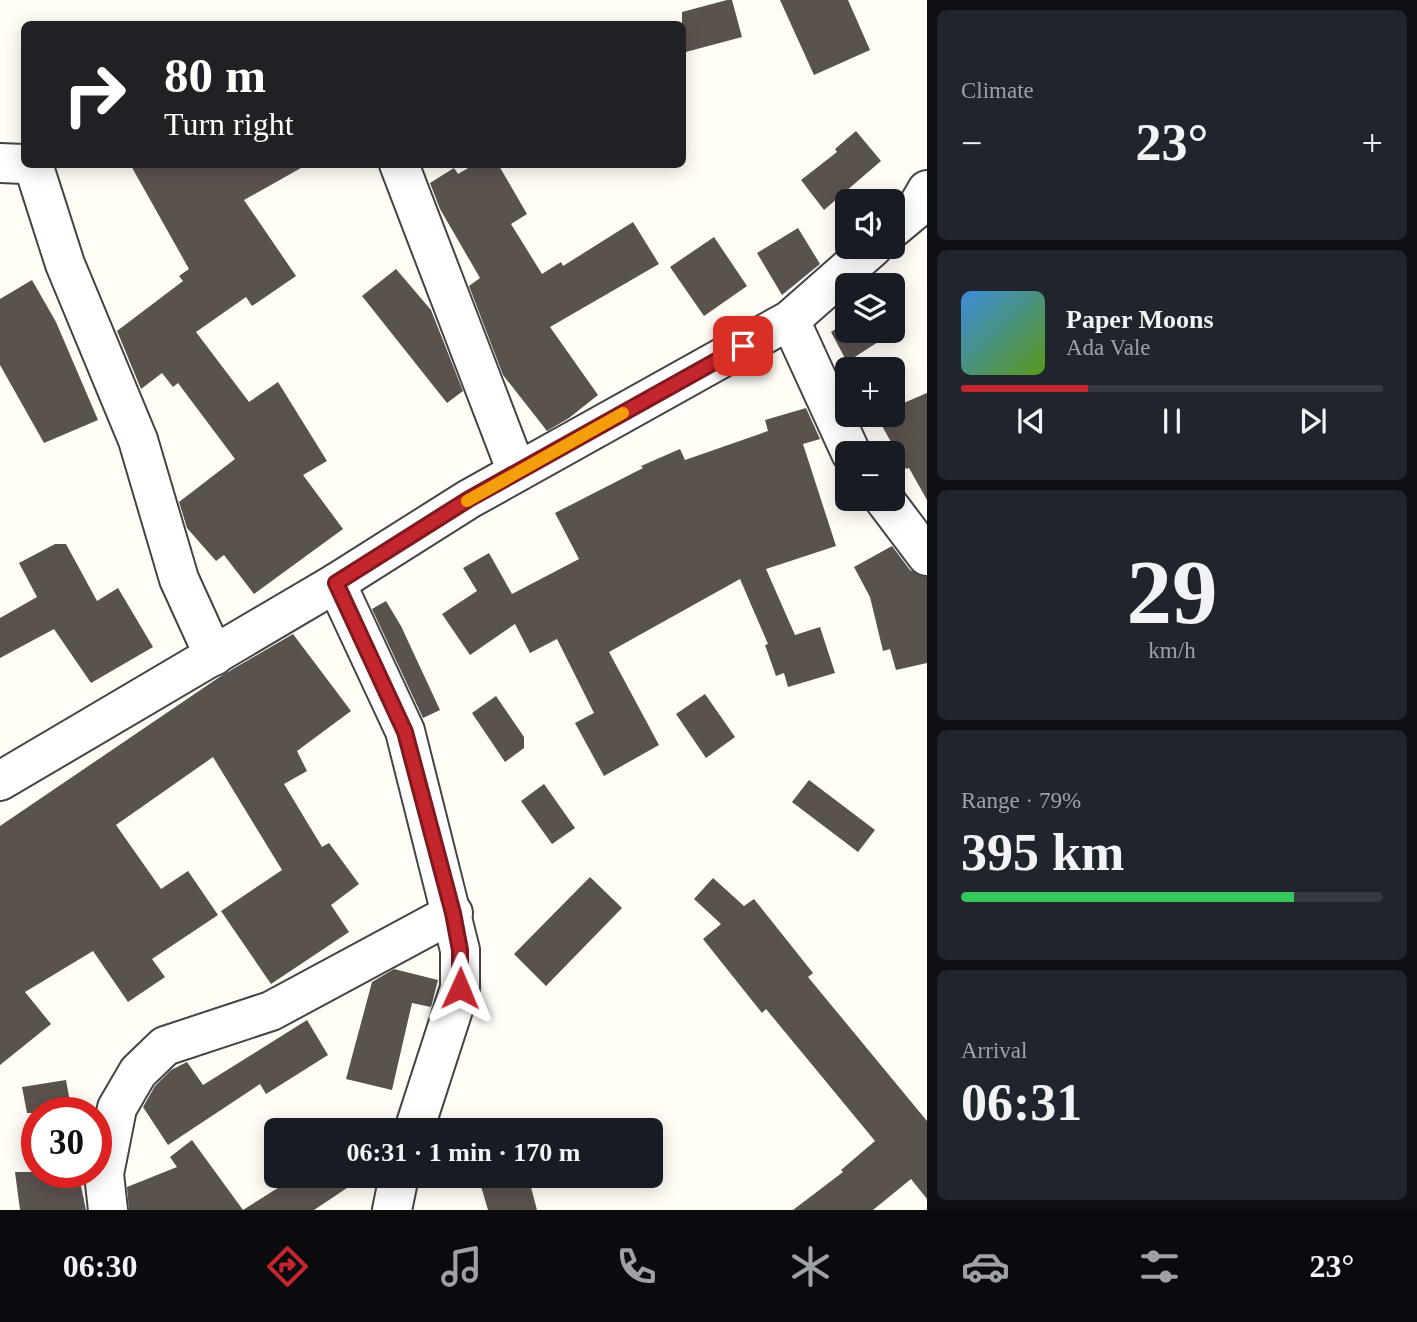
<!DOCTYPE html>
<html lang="en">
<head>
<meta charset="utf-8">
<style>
	body { margin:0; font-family:"Times New Roman",serif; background:#20242c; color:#f1f3f6; height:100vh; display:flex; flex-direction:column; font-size:26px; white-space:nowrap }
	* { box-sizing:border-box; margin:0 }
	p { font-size:23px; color:#9ea1a6 }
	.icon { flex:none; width:38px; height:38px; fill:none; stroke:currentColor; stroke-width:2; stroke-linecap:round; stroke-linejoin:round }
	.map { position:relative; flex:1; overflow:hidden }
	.drawer { display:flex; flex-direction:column; gap:10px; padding:10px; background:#0d0f14; width:490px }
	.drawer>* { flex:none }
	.top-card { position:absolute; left:21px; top:21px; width:665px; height:147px; border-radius:10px; box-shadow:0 4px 18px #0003; background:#202124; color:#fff; overflow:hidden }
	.buttons { position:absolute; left:835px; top:189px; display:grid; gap:14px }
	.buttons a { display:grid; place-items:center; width:70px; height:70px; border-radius:10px; background:#171b24; box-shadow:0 4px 18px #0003; font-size:35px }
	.speed { position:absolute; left:21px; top:1097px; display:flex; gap:14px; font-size:35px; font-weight:700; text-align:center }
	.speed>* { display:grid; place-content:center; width:91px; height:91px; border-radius:50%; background:#171b24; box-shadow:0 4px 18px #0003; line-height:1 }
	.speed .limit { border:10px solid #d22; background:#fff; color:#111 }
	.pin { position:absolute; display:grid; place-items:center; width:60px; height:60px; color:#fff; margin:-30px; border-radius:14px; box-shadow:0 4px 10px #0006 }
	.me { position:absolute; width:77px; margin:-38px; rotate:1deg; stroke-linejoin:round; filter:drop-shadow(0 0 5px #0008) }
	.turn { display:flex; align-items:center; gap:24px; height:147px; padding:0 28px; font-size:32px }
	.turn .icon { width:91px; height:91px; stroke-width:2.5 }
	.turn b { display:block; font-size:49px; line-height:60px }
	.big { font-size:52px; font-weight:800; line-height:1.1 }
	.drawer .card { flex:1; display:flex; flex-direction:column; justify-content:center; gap:10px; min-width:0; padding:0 24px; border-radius:10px; background:#20242c }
	.drawer .dial { align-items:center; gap:0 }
	.dial b { font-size:91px; line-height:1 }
	.song { display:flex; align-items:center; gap:21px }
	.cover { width:84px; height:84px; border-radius:10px; background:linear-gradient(135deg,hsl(210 70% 55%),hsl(90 70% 35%)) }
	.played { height:7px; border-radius:4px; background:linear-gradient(90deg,#c4262e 30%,#363941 30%) }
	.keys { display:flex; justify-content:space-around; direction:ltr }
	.heat { display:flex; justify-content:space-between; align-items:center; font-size:38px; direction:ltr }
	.charge { height:10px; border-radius:5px; background:linear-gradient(90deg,#34c759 79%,#363941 0) }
	.trip { position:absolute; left:264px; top:1118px; width:399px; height:70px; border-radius:10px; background:#171b24; box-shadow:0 4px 18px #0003; font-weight:800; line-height:70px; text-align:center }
	.dock { display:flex; height:112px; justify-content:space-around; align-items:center; background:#090b0e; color:#9ea1a6 }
	.dock .icon { width:49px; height:49px }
	.dock .on { color:#c4262e }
	.dock b { font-size:32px; color:#f1f3f6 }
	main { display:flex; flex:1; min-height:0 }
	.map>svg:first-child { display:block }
</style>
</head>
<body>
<main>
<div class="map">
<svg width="927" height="1210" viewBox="0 0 927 1210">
	<rect width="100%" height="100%" fill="#fffdf5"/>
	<g fill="#5a524d">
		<polygon points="727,0 732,0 742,37 682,53 682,12"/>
		<polygon points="780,0 848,0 870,50 814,75"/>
		<polygon points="856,131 881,161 824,210 801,180 837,152 835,149"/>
		<polygon points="130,164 308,164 244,200 296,276 252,306 246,297 196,332 249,402 278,382 327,461 303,475 343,529 254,594 224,555 216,561 187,528 179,502 235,459 178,383 173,387 162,373 141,389 117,331 183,281 179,276 189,269"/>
		<polygon points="475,164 498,164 527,214 511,224 542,274 561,262 563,266 633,222 659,264 550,327 598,395 569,418 547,431 503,375 469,286 480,278 440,209 430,183 454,168 458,174"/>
		<polygon points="798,228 820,264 782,295 757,253"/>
		<polygon points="714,237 747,286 704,316 670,267"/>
		<polygon points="396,269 431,310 463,391 447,403 362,296"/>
		<polygon points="32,280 56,322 98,420 44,443 0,365 0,299"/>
		<polygon points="847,322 847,331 871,331 878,342 847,362 831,332"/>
		<polygon points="927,393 927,500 909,468 906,469 876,415 892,415 892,408"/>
		<polygon points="806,408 820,439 803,444 836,546 766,569 795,635 820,627 835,673 788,687 784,673 776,676 765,645 768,644 740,579 609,652 659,745 604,776 575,723 594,713 557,639 530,653 515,624 470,655 442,614 477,591 463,568 489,553 512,594 579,559 555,513 643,468 641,466 680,449 685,460 768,431 765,420"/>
		<polygon points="55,544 66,544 97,601 118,588 153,647 91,683 54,629 0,658 0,618 37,597 19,563"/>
		<polygon points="892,546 910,570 927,577 927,663 896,670 890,649 883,651 870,597 854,567"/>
		<polygon points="386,601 401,626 440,710 423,718 372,609"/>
		<polygon points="293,634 351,711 297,751 307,771 284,784 322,847 329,843 359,884 331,905 349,932 271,984 221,911 282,870 213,757 116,825 161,889 188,871 218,915 152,959 165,977 128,1002 93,951 25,992 51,1024 0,1065 0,826 221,676"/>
		<polygon points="705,694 735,737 706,758 676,714"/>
		<polygon points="496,696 524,737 524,748 505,762 472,713"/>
		<polygon points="809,780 875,830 858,852 792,802"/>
		<polygon points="544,784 575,828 552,844 521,801"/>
		<polygon points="590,877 622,908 546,986 514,954"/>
		<polygon points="713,878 744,906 754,899 813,973 808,977 927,1121 927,1199 911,1179 873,1210 793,1210 843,1172 841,1170 875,1141 766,1009 762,1013 703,939 721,924 694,899"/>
		<polygon points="394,969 438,980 431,1007 412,1003 392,1090 346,1079 372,982"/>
		<polygon points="307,1020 328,1055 266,1094 260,1084 168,1145 143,1107 155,1086 171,1070 187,1062 203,1085"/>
		<polygon points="66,1080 72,1113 27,1113 22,1087"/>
		<polygon points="192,1140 243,1210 297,1176 365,1176 314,1210 129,1210 127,1187 177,1167 170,1157"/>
		<polygon points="15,1172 78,1172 86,1210 20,1210"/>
		<polygon points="478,1176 528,1176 537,1210 488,1210"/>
	</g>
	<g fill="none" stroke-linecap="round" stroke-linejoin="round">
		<g stroke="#444" stroke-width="42">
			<g id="street">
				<polyline points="0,163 24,164"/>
				<polyline points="33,164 65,264 138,440 179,579 214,656"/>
				<polyline points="399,164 517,472"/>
				<polyline points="892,229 916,209 927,190"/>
				<polyline points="790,320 851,453"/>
				<polyline points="884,499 927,556"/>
				<polyline points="336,583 405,731 460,950 460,988 414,1130"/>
				<polyline points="0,781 336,583 469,499 790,320 873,247"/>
				<polyline points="108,1210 104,1174 117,1108 138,1072 165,1046 271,1011 453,913"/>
				<polyline points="392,1210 399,1176"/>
			</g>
		</g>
		<use href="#street" stroke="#fff" stroke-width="38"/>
	</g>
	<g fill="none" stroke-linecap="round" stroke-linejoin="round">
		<g stroke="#7f191e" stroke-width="18">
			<polyline id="route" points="460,988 460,950 453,913 405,732 336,583 469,499 743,346"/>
		</g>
		<use href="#route" stroke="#c4262e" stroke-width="12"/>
		<polyline stroke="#f59e0b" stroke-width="12" points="467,501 623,413"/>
	</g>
</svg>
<div class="buttons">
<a><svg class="icon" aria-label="sound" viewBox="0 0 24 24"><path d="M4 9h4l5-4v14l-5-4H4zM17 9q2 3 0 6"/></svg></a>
<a><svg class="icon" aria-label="layers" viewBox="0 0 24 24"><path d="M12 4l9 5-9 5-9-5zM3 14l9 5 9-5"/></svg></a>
<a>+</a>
<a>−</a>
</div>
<div class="speed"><div class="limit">30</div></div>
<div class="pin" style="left:743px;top:346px;background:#d93025"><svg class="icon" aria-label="arrive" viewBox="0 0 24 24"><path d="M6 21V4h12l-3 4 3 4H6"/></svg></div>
<svg class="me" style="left:460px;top:988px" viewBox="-20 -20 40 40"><path d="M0-17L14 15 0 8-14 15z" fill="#c4262e" stroke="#fff" stroke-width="4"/></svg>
<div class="trip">06:31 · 1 min · 170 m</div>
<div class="top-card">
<div class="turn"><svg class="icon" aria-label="right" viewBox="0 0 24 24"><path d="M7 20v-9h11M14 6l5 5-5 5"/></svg><div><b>80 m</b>Turn right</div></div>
</div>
</div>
<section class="drawer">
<div class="card"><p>Climate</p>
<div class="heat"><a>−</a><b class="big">23°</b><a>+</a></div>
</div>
<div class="card">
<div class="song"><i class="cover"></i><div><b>Paper Moons</b><p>Ada Vale</p></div></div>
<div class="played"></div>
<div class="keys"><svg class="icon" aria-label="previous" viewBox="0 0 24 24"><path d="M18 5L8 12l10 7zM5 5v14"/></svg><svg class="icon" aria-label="pause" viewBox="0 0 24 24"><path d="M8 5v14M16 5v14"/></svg><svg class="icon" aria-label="next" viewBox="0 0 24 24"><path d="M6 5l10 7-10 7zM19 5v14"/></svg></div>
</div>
<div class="card dial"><b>29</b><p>km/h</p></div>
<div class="card"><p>Range · 79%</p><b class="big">395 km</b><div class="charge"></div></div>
<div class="card"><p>Arrival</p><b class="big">06:31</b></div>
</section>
</main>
<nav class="dock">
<b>06:30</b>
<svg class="icon on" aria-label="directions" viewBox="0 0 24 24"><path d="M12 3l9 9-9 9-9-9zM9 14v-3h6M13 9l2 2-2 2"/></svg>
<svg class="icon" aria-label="music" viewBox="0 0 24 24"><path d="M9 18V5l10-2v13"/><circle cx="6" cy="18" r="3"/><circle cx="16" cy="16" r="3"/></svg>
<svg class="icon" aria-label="phone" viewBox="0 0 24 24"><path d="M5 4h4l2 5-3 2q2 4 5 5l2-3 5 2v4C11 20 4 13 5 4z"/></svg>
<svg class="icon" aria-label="climate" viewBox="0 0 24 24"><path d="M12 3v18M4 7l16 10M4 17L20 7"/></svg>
<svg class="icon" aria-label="car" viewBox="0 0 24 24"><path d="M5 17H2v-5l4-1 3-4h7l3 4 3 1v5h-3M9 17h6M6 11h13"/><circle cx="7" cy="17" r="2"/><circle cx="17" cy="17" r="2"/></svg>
<svg class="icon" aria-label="filters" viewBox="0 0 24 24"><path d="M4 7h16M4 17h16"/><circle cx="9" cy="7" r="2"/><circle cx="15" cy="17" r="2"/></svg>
<b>23°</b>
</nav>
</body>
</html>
